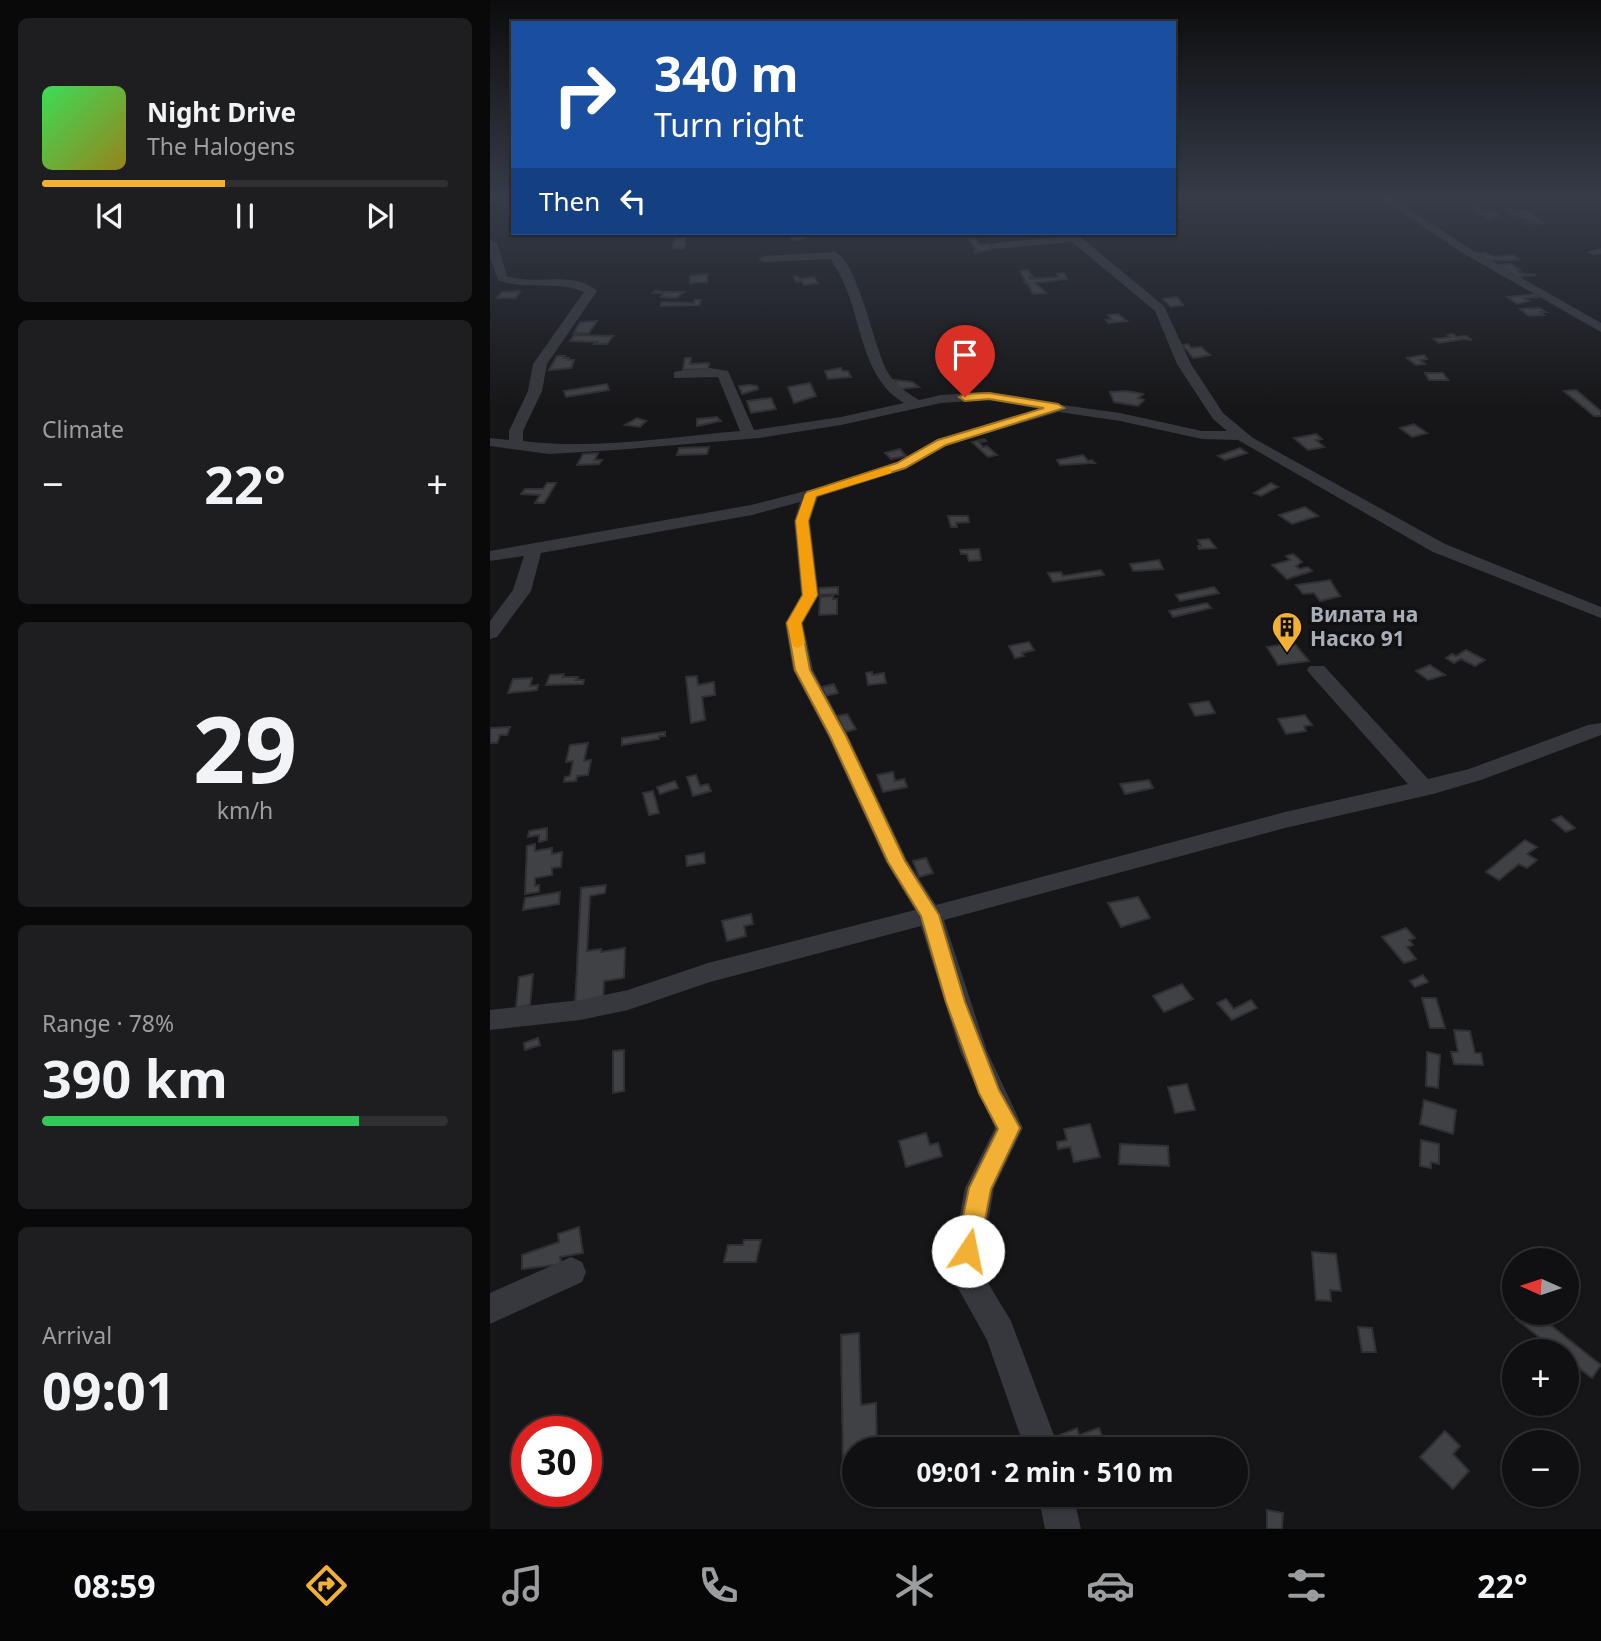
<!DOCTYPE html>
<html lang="en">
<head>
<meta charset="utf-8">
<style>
	body { margin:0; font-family:"Noto Sans",sans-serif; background:#1e1e20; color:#f1f3f6; height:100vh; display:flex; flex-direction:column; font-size:26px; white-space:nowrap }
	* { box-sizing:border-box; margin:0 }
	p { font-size:23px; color:#9c9d9f }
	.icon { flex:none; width:38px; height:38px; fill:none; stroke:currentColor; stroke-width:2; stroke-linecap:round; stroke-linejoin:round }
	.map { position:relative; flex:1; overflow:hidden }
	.details { display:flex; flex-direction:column; gap:18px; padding:18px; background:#09090a; width:490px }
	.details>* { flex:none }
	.hud { position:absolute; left:21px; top:21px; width:665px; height:214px; border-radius:0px; box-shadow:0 2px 5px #0004,0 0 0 2px #303032; background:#1a4fa0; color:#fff; overflow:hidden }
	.needle { width:46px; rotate:273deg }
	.controls { position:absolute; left:1012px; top:1248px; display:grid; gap:14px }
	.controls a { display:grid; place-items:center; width:77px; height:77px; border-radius:50%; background:#101012; box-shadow:0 2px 5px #0004,0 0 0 2px #303032; font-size:35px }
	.speed { position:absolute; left:21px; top:1416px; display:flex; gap:14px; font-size:35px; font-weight:700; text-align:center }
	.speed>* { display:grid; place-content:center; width:91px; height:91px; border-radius:50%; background:#101012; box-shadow:0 2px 5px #0004,0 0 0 2px #303032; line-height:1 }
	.speed .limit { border:10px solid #d22; background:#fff; color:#111 }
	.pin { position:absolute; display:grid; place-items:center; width:60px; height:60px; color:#fff; margin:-72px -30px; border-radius:50% 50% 50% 0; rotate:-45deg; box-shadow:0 0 7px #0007 }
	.pin .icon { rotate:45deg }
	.me { position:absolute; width:77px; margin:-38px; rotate:11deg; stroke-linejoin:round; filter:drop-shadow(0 0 5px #0008) }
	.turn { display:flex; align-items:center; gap:24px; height:147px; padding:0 28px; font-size:32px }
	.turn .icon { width:91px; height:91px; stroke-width:2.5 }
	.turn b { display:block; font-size:49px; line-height:60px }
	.then { display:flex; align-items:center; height:66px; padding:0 28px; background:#0003; gap:14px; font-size:26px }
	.big { font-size:52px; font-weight:700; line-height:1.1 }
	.details .widget { flex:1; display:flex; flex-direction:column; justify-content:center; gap:10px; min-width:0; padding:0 24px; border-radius:10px; background:#1e1e20 }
	.details .dial { align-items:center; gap:0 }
	.dial b { font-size:91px; line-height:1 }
	.song { display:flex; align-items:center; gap:21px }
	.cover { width:84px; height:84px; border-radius:10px; background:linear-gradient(135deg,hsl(130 70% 55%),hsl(50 70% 35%)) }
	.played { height:7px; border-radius:4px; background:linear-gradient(90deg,#f2b134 45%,#303032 45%) }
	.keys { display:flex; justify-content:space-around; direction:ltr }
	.heat { display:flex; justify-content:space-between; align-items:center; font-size:38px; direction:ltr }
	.charge { height:10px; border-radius:5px; background:linear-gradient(90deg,#34c759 78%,#303032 0) }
	.trip { position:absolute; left:352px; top:1437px; width:406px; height:70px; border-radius:35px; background:#101012; box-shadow:0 2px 5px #0004,0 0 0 2px #303032; font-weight:700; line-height:70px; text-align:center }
	.tab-bar { display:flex; height:112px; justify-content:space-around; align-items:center; background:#060607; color:#9c9d9f }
	.tab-bar .icon { width:49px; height:49px }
	.tab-bar .current { color:#f2b134 }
	.tab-bar b { font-size:32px; color:#f1f3f6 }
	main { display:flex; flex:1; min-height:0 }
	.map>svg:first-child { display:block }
</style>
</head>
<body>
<main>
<section class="details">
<div class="widget">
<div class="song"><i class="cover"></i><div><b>Night Drive</b><p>The Halogens</p></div></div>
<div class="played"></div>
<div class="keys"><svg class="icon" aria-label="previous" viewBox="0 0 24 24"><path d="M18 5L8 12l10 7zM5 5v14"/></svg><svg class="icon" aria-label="pause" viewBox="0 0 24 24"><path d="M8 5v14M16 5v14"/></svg><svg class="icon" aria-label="next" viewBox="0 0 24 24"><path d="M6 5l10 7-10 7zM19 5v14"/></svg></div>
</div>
<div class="widget"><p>Climate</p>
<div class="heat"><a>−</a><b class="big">22°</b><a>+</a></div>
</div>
<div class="widget dial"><b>29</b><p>km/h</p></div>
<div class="widget"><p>Range · 78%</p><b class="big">390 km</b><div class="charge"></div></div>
<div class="widget"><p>Arrival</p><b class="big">09:01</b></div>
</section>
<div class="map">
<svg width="1111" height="1529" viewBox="0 0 1111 1529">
	<rect width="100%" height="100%" fill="#161618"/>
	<g fill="#404145" stroke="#303034" stroke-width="2">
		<polygon points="981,207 986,207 993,212 1004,211 1010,216 999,220"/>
		<polygon points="1019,208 1024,212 1037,211 1054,223 1035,224 1041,222 1030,216 1036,215 1023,215 1014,209"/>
		<polygon points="296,233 312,233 318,238 303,241"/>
		<polygon points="196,237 194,248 182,249 185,238"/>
		<polygon points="485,238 489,245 499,244 502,249 485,253 484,251 487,251 479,239"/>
		<polygon points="989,253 996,253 1005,257 1023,255 1029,260 997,260"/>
		<polygon points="1021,264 1030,270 1026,270 1029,273 1046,275 1027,277 1009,265"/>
		<polygon points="537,270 543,277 539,277 540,279 569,277 567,274 574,273 577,279 545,283 556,293 543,294 538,284 533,282 536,282 530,271"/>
		<polygon points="217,274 217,282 200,283 200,276"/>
		<polygon points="307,276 310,279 324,277 328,283 314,285 312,281 306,282 304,277"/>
		<polygon points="30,291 26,298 7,298 12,292"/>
		<polygon points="165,291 174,292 194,292 186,298 171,297 174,293 163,293"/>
		<polygon points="1045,294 1049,297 1034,298 1039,301 1027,304 1017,297"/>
		<polygon points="687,297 693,305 681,307 673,299"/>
		<polygon points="205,300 211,300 209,305 171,306 172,302 204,303"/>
		<polygon points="1049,308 1056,312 1050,312 1054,315 1039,316 1030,309"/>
		<polygon points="628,314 637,321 619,323 616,320 622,320 618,315"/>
		<polygon points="107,321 99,333 84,333 90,322"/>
		<polygon points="963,334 966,337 976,336 982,340 974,339 949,343 944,339 961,337 958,335"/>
		<polygon points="84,335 123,336 117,344 104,344 107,342 80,341"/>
		<polygon points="698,344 701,348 711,347 720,355 703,358 693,345"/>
		<polygon points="934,355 937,359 930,360 935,364 926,365 917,358"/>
		<polygon points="67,356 75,356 74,358 79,358 78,360 84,360 81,368 59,370"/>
		<polygon points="195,358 201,358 200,364 219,363 218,369 193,370"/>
		<polygon points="351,368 352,371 358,371 361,377 338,379 335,371"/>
		<polygon points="935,373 953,373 958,380 939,380"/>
		<polygon points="404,380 422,382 429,387 409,389"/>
		<polygon points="320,383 326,396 304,403 298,387"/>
		<polygon points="117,384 119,390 76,397 74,391"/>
		<polygon points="259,385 267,386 268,389 252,394 249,386"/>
		<polygon points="1086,390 1111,411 1111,416 1104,416 1074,391"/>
		<polygon points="637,391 653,394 648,398 654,400 648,406 624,402 620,392"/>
		<polygon points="281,398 286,409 261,413 257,401"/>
		<polygon points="227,417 231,421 207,426 207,419"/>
		<polygon points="147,418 156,421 150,427 135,425"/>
		<polygon points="924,424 937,433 922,437 910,428"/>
		<polygon points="826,434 832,439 826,440 834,447 818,450 804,438"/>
		<polygon points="494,439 496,441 489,442 493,447 497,446 507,455 498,457 482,442"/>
		<polygon points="219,447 217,454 187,455 189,448"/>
		<polygon points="750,448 757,453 735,460 728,456"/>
		<polygon points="410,449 416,456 401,459 395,453"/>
		<polygon points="108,453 105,460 112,460 109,464 87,465 93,454"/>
		<polygon points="593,455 598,461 602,460 605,463 570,465 567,460"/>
		<polygon points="57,483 66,483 54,503 45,503 50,495 31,494 35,489 53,489"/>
		<polygon points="781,483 788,487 771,496 764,493"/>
		<polygon points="815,507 828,516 802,524 789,515"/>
		<polygon points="458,516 478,516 479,522 466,523 467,527 461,527"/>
		<polygon points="719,539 726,548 709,549 708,546 711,546 708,540"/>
		<polygon points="489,549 491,560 479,561 477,554 471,554 470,550"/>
		<polygon points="803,554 812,562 806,566 810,569 818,567 822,571 797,579 782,565 800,560 796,556"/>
		<polygon points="669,560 673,569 643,571 640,564"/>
		<polygon points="611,570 614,575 563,582 558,573 571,572 573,576"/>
		<polygon points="840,580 850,596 830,601 824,593 813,594 806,585"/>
		<polygon points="348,587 348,594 329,595 329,588"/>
		<polygon points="724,587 729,593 690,601 686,595"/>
		<polygon points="343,596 343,599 347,599 347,614 329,615 330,597"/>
		<polygon points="717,603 721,608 683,617 679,611"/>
		<polygon points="539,642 544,650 532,653 534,656 525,658 519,646"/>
		<polygon points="804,643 819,661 788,665 777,647"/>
		<polygon points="976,650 995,660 985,666 971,659 964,663 956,658 962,654 966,656"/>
		<polygon points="940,665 955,675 938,680 926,671"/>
		<polygon points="382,672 382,675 394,673 396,683 378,685 376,673"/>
		<polygon points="74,674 73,677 88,677 86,680 94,680 93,684 56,685 60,675"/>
		<polygon points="207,676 208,685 224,682 225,695 212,697 215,720 201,723 196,677"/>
		<polygon points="42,678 40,686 48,685 47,690 18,693 23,679"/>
		<polygon points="344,684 348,693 335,696 332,687"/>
		<polygon points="719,701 725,713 705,716 699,704"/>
		<polygon points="357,714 366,729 355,732 347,716"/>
		<polygon points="815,715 822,725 814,726 816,731 796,734 788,719"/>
		<polygon points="20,727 17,735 10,735 7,743 0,743 0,728"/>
		<polygon points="175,732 175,736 169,736 169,739 132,745 132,738"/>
		<polygon points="98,743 94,761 101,760 98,775 87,776 86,781 74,782 75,777 80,776 83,761 76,762 80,745"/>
		<polygon points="403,772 405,781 414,779 417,787 393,792 387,775"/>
		<polygon points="206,775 210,786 218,784 221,791 203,796 197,777"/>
		<polygon points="659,780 663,788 635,794 630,784"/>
		<polygon points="185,781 188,788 170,794 167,787"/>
		<polygon points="163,791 169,813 159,815 153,793"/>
		<polygon points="1071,816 1085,828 1076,832 1062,820"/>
		<polygon points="57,828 57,840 49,842 49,835 38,837 39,831"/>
		<polygon points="1035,840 1047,847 1037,854 1047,860 1037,868 1029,864 1009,880 996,872"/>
		<polygon points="45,844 45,851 62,848 62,854 72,852 71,867 62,868 62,875 45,878 45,886 49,885 49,892 35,894 37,846"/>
		<polygon points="214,853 215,863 197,866 196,856"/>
		<polygon points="436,858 443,873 429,877 423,861"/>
		<polygon points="116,885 115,893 100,896 97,951 111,949 111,952 135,948 134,978 114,981 113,1002 85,1007 91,888"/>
		<polygon points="70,892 69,904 33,910 35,898"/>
		<polygon points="648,897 660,918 631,927 618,903"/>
		<polygon points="261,914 263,924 254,926 256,936 237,941 232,921"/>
		<polygon points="916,928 925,938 919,940 923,945 917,947 926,959 914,963 892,937"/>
		<polygon points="43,974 40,1005 26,1008 29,977"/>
		<polygon points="933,975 938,982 925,987 920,981"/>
		<polygon points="692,984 703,999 674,1012 663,996"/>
		<polygon points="932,998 946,998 955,1028 940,1028"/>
		<polygon points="736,999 744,1009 761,1000 767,1008 742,1020 727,1003"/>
		<polygon points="964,1030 980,1031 985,1053 991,1053 993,1065 964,1064 961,1052 968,1052"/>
		<polygon points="48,1038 50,1045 35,1050 34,1043"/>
		<polygon points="134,1050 134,1091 123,1093 123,1051"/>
		<polygon points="937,1052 950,1055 948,1088 936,1086"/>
		<polygon points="697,1084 705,1110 685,1113 678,1087"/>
		<polygon points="934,1100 966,1110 963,1134 930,1124"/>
		<polygon points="600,1124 610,1157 584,1162 580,1147 568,1149 567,1142 577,1140 574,1129"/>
		<polygon points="436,1133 440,1145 448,1143 452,1156 416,1167 409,1141"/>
		<polygon points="931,1140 949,1144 949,1164 941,1162 941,1168 930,1166"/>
		<polygon points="630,1144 678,1146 679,1166 629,1164"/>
		<polygon points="89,1227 93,1253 70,1257 72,1264 32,1269 32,1255 69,1242 68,1234"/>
		<polygon points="254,1240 271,1240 266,1262 234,1262 238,1245 253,1245"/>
		<polygon points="822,1252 846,1254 851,1291 840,1290 841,1301 826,1300"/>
		<polygon points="1031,1312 1044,1312 1111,1365 1102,1378 1076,1358 1076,1351 1067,1351 1026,1319"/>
		<polygon points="868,1327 882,1328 886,1352 872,1352"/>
		<polygon points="369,1333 371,1405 386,1403 387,1449 364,1449 364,1455 359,1456 359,1468 353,1469 351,1335"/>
		<polygon points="587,1428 589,1435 609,1428 617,1449 575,1449 570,1435"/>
		<polygon points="955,1431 970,1446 963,1454 979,1471 963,1489 930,1457"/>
		<polygon points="777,1510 793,1513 792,1529 777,1529"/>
	</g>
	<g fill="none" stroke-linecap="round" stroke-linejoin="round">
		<g fill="#37383d" fill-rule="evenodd">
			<polygon points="888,196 899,196 979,248 1111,323 1111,332 971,252"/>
			<polygon points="684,214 693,215 694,217 684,220"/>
			<path d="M573 233H585L589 236 674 306 701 364 733 413 763 438 955 544 1111 607V618L943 552 748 440 712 439 630 421 569 412 457 445 416 469 328 497 320 521 329 595 313 623 323 670 358 736 417 860 446 905 795 812 918 784 820 674 817 670 820 666H834L938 779 979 769 1098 725 1111 723V735L991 780 943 794 795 828 454 920 497 1051 533 1128 504 1188 490 1270 521 1321 569 1449H535L497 1340 459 1272 475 1188 505 1128 470 1051 431 926 220 982 138 1010 90 1020 0 1030V1010L90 1000 138 990 218 963 425 910 396 862 338 736 303 670 295 623 311 595 304 521 310 502 262 515 51 553 41 591 7 637 0 639V621L23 590 34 556 0 561V551L261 505 335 486 406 463 447 439 550 409 499 400 451 403 351 425 269 438 126 450 59 454 0 446V438L19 440V431L38 391 43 364 94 292C67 280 36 291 8 280L0 257V239L7 242 17 276C45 286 83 270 107 291L57 364 52 391 33 431V441C104 450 179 437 250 431L228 377 184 378V372L189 371 220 368 238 371 264 430 351 417 414 403C374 380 372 327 356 288 352 278 346 268 341 259L274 262 268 259 274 256 345 252C368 262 384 347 397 371 404 384 417 393 429 400L451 395 499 392 565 404 630 413 712 431H737L723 419 687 364 665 311 582 242 505 249 499 246 505 243 575 236Z"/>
			<polygon points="1111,248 1111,254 1103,255 1097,252"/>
			<polygon points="81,1257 92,1262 96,1272 92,1282 0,1324 0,1293"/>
			<polygon points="548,1494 583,1494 591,1529 555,1529"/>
		</g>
	</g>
	<linearGradient id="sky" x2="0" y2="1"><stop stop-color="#0c0c0d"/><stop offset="0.48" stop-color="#363c48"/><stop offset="1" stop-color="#363c48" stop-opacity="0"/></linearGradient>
	<rect width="1111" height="410" fill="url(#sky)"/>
	<polygon fill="#f2b134" stroke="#9d7322" stroke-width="2" points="499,393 568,404 574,408 456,445 415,468 326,496 318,521 327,595 311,623 320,670 356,736 415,861 449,915 475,1002 509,1090 530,1128 501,1189 489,1251 486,1259 478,1262 470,1259 466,1251 479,1188 508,1129 489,1093 456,1002 431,916 398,862 340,736 305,670 297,623 313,595 306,521 317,492 407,463 448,440 554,408 499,399 475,401 469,397 475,394"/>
	<polygon fill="#f59e0b" points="397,467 402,470 401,473 326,496 318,521 327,595 311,623 315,643 308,648 303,646 297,623 313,595 306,521 315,494"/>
	<defs>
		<g id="building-pin" transform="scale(1.575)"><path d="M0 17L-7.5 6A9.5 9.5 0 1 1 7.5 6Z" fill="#f2b134" stroke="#111113"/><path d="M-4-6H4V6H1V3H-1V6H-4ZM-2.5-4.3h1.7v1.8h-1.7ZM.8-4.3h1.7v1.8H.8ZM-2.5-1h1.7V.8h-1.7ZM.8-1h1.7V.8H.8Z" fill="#111"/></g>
	</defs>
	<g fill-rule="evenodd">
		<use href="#building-pin" x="797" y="627"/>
	</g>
	<g text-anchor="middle" stroke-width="7" stroke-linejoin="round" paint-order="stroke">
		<g font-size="21" font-weight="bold" fill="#a8adb8" stroke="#111113" text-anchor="start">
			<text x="820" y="622">Вилата на<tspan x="820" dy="24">Наско 91</tspan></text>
		</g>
	</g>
</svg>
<div class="controls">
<a><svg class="needle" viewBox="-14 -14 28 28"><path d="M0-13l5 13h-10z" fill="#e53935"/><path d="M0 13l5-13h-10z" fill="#9c9d9f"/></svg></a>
<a>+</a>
<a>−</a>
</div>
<div class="speed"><div class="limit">30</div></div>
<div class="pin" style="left:475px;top:397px;background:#d93025"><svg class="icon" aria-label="arrive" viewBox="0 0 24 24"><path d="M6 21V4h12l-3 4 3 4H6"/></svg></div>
<svg class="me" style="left:478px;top:1251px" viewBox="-20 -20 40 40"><circle r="19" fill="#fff"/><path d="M0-13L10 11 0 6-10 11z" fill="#f2b134"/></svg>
<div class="trip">09:01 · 2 min · 510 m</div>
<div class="hud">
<div class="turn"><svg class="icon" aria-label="right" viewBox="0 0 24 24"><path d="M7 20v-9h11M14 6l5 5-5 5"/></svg><div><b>340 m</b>Turn right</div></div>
<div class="then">Then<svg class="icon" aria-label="left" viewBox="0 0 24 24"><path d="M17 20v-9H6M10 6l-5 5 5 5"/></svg></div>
</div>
</div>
</main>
<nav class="tab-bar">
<b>08:59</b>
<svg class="icon current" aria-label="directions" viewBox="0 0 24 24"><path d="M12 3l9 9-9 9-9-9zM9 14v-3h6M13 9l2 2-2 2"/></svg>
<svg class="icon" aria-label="music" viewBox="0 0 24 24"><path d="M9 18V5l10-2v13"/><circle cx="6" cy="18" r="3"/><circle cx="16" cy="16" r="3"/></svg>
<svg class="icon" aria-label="phone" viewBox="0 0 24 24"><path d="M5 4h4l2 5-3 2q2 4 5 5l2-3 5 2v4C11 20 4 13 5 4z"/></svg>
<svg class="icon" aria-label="climate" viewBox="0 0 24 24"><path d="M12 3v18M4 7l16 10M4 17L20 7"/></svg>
<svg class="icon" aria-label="car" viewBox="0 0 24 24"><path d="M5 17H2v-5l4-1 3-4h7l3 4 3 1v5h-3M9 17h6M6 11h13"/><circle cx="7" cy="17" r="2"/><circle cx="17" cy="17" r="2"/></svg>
<svg class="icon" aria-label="filters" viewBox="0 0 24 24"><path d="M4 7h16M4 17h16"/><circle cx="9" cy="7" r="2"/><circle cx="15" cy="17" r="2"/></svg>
<b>22°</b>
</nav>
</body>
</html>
